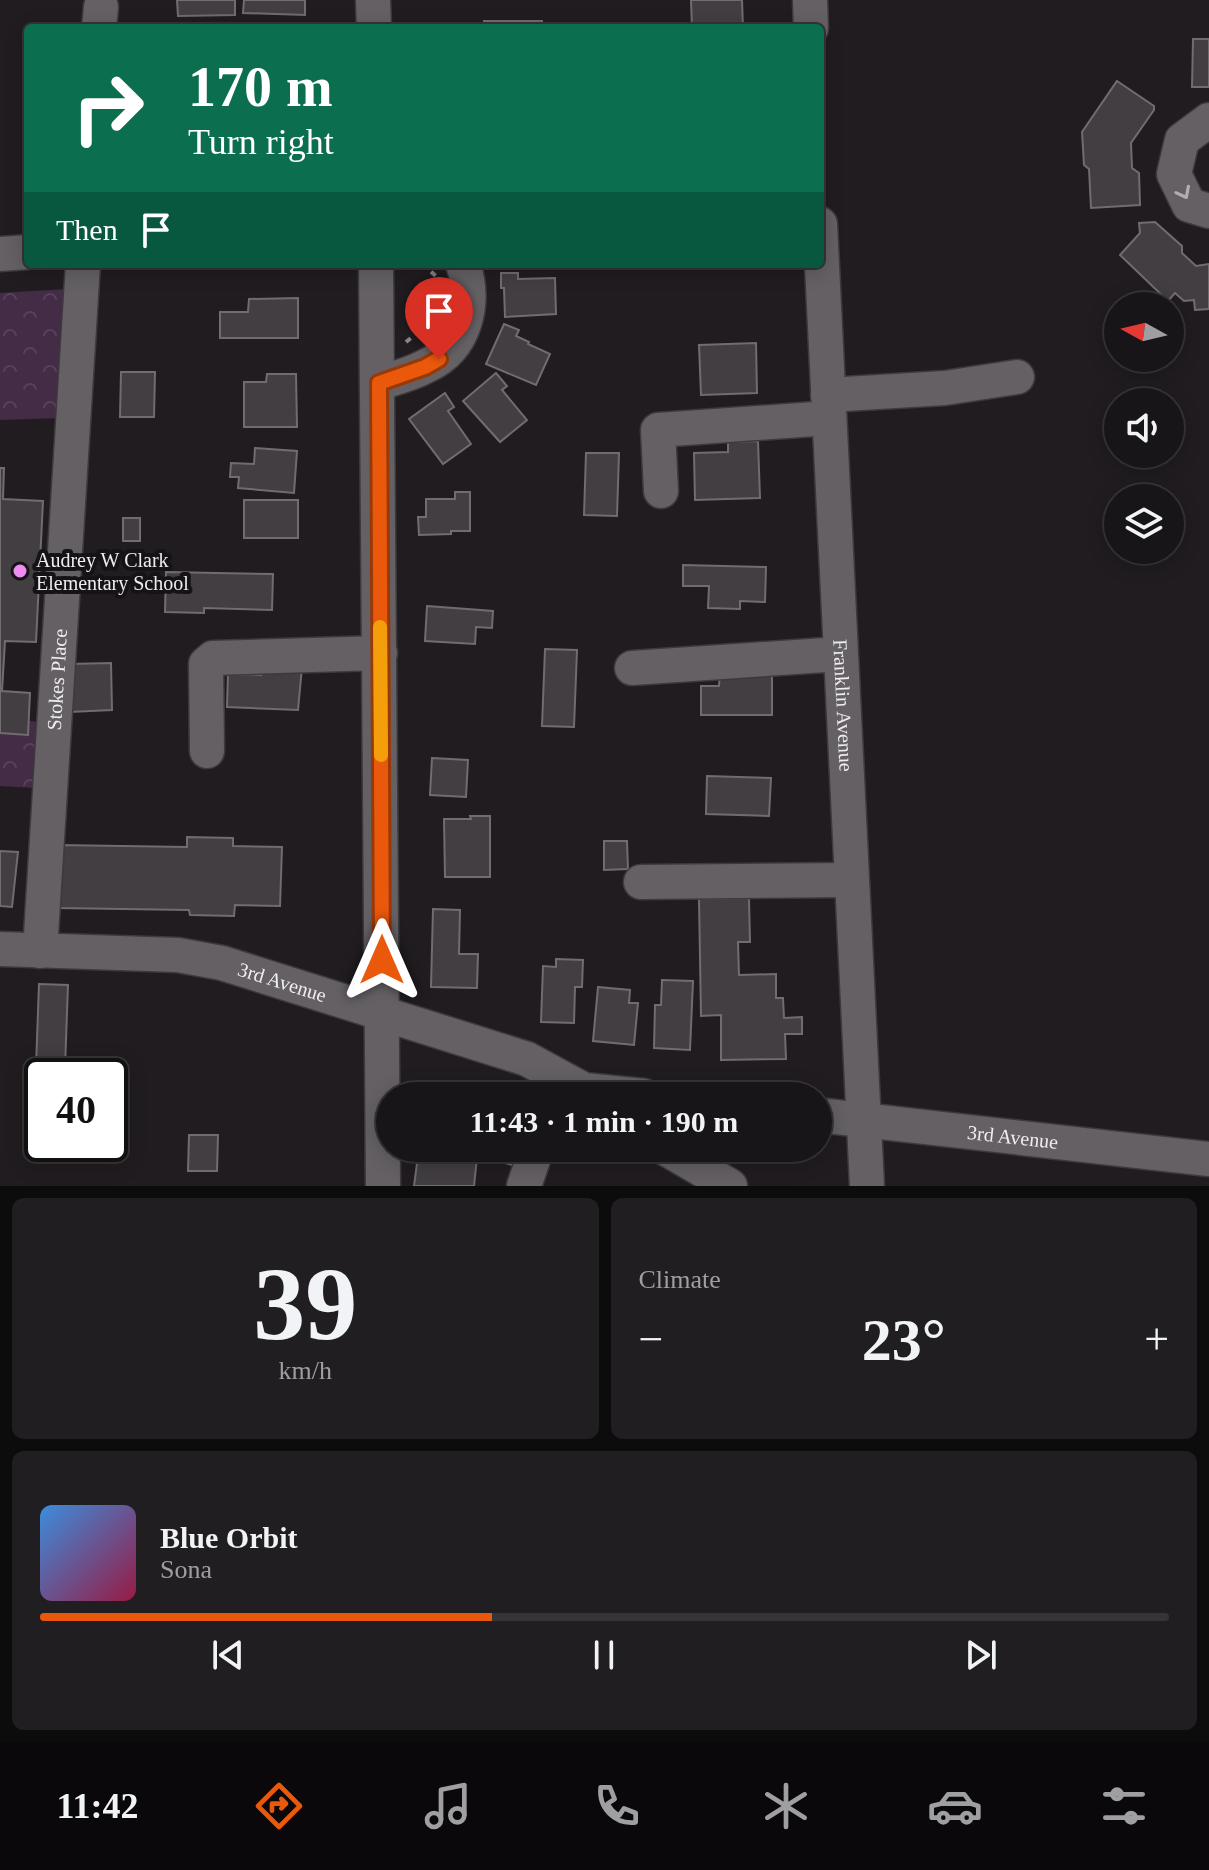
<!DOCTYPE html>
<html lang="en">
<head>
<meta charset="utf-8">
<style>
	body { margin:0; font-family:Georgia,serif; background:#211e21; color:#f1f3f6; height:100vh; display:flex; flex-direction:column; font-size:30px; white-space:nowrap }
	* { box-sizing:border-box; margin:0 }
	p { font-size:26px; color:#9f9fa2 }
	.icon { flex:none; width:44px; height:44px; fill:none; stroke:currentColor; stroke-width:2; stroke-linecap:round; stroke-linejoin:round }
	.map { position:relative; height:1186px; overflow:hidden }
	.panel { display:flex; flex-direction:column; gap:12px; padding:12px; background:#0d0c0d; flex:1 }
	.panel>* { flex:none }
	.top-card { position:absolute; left:24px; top:24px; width:800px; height:244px; border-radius:8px; box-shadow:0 4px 20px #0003,0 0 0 2px #363437; background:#0b6e4f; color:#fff; overflow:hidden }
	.needle { width:52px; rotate:278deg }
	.controls { position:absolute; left:1104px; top:292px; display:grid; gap:16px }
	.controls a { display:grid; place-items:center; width:80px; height:80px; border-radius:50%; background:#181518; box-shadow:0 4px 20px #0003,0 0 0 2px #363437; font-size:40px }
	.speed { position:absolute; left:24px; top:1058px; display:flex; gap:16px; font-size:40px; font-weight:700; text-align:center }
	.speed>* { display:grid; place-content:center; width:104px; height:104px; border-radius:50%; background:#181518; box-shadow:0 4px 20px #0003,0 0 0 2px #363437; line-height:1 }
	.speed .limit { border:4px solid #111; border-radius:12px; background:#fff; color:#111 }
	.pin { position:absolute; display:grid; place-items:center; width:68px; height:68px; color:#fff; margin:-82px -34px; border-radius:50% 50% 50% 0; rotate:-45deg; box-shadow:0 0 8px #0007 }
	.pin .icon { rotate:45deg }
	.me { position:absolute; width:88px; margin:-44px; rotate:0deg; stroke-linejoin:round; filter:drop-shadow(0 0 6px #0008) }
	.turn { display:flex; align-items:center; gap:28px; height:168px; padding:0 32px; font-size:36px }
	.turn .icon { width:104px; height:104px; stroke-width:2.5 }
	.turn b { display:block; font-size:56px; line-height:68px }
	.then { display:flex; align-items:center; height:76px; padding:0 32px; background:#0003; gap:16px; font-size:30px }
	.big { font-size:60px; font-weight:600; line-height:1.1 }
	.panel .widget { flex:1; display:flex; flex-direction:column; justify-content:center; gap:12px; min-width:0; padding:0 28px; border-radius:12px; background:#211e21 }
	.panel .dial { align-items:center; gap:0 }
	.dial b { font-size:104px; line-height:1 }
	.song { display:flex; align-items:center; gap:24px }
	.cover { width:96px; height:96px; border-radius:12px; background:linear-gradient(135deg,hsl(210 70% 55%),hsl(340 70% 35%)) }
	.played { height:8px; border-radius:4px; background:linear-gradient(90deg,#ea580c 40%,#363437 40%) }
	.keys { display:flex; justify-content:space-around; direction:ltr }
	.heat { display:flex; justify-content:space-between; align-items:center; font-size:44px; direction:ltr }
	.panel .tiles { flex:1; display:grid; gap:12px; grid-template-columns:1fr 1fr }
	.widget:last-child { grid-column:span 2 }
	.trip { position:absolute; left:376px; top:1082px; width:456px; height:80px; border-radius:40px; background:#181518; box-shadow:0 4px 20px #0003,0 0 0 2px #363437; font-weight:600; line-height:80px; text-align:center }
	.tab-bar { display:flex; height:128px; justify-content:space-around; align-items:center; background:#0a080a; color:#9f9fa2 }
	.tab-bar .icon { width:56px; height:56px }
	.tab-bar .on { color:#ea580c }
	.tab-bar b { font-size:36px; color:#f1f3f6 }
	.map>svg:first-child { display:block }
</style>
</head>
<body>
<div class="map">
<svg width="1209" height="1186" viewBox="0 0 1209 1186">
	<defs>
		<pattern id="forest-crowns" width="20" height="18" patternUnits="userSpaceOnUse" patternTransform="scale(2)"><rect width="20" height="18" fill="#442c46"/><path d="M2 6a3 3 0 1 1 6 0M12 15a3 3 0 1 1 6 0" fill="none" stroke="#564158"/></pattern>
	</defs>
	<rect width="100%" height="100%" fill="#201c20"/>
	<g fill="url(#forest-crowns)">
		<polygon points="67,289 60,418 0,420 0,293"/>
		<polygon points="29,721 40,722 36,788 0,786 0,733 28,735"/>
	</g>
	<g fill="#423e42" stroke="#706c70" stroke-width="2">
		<polygon points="177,0 235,0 235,15 178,16"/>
		<polygon points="244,0 305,0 305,15 243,13"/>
		<polygon points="691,0 742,0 743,28 692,28"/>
		<rect x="484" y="21" width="58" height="7"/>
		<polygon points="1193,39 1209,39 1209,87 1192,87"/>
		<polygon points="1117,81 1154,106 1154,110 1131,143 1132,168 1139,173 1140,205 1091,208 1089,169 1084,165 1082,132"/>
		<polygon points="1155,222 1182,246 1182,253 1196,266 1209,264 1209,309 1195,310 1194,300 1184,301 1175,293 1168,301 1120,255 1140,233 1139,223"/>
		<polygon points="501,273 518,273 518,279 555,278 556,314 505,317 504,288 501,288"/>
		<polygon points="298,298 298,338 220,338 220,312 248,312 249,299"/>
		<polygon points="504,324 519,330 516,336 529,342 528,344 550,354 536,385 486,364"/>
		<polygon points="756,343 757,393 701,395 699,345"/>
		<polygon points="121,372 155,372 154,417 120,417"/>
		<polygon points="496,373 507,386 502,390 527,420 500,442 463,401"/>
		<polygon points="267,374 296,374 297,427 244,427 244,382 266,382"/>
		<polygon points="445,393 454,407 448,411 471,444 443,464 409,419"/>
		<polygon points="758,441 760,498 695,500 694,453 728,452 728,442"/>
		<polygon points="255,448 297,451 294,493 238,488 239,477 230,477 231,463 254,464"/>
		<polygon points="586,453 619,453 617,516 584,515"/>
		<polygon points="0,468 4,468 3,499 43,501 36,642 5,641 2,691 30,693 28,735 0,733"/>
		<polygon points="455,492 470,492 470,531 451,531 451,534 419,535 418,517 426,517 426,499 455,499"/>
		<rect x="244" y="500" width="54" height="38"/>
		<rect x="123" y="518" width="17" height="23"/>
		<polygon points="683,565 766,567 765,602 740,601 740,609 708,608 709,586 683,586"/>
		<polygon points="166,572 273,574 272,610 204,608 204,613 165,612"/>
		<polygon points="427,606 493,611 492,628 476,627 475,644 425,641"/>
		<polygon points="545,649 577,650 574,727 542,726"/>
		<polygon points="111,663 112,710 70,712 69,664"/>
		<polygon points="261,665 302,667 298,710 227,707 228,674 261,675"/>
		<polygon points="720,673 772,673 772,715 701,715 701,686 719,686"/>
		<polygon points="432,758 468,760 466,797 430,795"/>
		<polygon points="707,776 771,778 769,816 706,814"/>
		<polygon points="470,816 490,816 490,877 445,877 444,819 471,819"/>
		<polygon points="187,837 233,838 233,846 282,847 280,906 235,905 234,916 190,915 189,910 57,908 58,845 187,847"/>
		<polygon points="604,841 627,841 628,869 604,870"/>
		<polygon points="0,851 18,852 12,907 0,906"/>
		<polygon points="749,898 750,942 738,942 739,975 776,974 776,998 783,998 784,1018 802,1017 802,1034 785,1034 786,1059 721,1060 721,1015 701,1016 699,899"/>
		<polygon points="433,909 460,910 459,954 478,954 477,988 431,987"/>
		<polygon points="556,959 583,960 582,987 575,987 574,1023 541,1022 543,966 556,967"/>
		<polygon points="662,980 693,981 690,1050 654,1048 655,1005 661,1005"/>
		<polygon points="39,984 68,985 65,1068 36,1067"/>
		<polygon points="598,987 630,990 629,1003 638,1003 634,1045 593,1041"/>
		<polygon points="110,1101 128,1102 128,1133 110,1133"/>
		<polygon points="189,1135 218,1135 217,1171 188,1171"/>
		<polygon points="419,1148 478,1148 474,1186 414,1186"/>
		<polygon points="491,1148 524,1148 519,1167 488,1158"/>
	</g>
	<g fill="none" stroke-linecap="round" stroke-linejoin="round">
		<g stroke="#3c3a3c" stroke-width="37">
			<g id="minor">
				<polyline points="373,0 374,28"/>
				<polyline points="810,0 811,28"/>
				<polyline points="99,28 101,7"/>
				<polyline points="1209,120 1182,140 1174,174 1189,205 1209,211"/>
				<path id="s1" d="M820 224 867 1186"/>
				<polyline points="0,254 28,252"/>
				<polyline points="376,264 383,1186"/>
				<path d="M379 383C395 378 412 374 426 366 466 348 476 303 463 264"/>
				<polyline points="828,395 945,388 1017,377"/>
				<polyline points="661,491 658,430 829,418"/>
				<polyline points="632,668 840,654"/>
				<polyline points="207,751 206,664 213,658 380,653"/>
				<polyline points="641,882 851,880"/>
				<path id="s2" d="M0 949 178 955 222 963 527 1059 584 1090 644 1096"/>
				<path id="s3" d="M40 951 83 264"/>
				<path id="s4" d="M818 1115 1209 1159"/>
				<polyline points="665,1148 730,1186"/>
				<polyline points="524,1186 537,1148"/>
			</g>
		</g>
		<g stroke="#8a878a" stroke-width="4" stroke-dasharray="6 6" stroke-linecap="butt">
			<polyline points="422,264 437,277"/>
			<polyline points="406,342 433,320"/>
		</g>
		<use href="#minor" stroke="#646064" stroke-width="34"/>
	</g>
	<defs><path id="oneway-chevron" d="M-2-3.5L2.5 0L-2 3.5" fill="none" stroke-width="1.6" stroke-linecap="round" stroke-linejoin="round" transform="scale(2)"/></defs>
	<use stroke="#b0aeb0" href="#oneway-chevron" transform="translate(1184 193) rotate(63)"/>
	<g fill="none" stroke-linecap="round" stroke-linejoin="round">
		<g stroke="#983908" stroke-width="20">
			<polyline id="route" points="382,960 379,383 425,367 439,359"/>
		</g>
		<use href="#route" stroke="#ea580c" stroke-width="14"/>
		<polyline stroke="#f59e0b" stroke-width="14" points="380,627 381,755"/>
	</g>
	<circle fill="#f08bf6" stroke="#161317" stroke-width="3" cx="20" cy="571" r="8"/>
	<g text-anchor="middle" stroke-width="8" stroke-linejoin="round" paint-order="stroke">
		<g font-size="20" fill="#efedef" stroke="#161317" text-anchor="start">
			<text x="36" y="567">Audrey W Clark<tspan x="36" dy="23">Elementary School</tspan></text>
		</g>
		<g font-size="20" fill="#efedef" stroke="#161317">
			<text dy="7" stroke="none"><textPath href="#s3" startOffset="272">Stokes Place</textPath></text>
			<text dy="7" stroke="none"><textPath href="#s1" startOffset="482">Franklin Avenue</textPath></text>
			<text dy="7" stroke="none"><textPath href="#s2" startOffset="286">3rd Avenue</textPath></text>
			<text dy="7" stroke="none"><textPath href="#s4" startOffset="196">3rd Avenue</textPath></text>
		</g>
	</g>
</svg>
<div class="controls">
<a><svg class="needle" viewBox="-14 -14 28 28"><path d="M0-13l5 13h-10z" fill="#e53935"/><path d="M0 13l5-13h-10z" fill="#9f9fa2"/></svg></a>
<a><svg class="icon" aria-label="sound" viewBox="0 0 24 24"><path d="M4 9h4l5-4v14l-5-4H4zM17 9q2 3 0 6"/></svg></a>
<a><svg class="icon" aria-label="layers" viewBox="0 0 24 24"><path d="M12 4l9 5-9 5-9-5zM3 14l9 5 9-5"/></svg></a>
</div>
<div class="speed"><div class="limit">40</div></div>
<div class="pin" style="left:439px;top:359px;background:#d93025"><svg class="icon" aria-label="arrive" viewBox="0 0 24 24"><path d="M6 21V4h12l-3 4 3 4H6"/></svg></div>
<svg class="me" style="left:382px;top:960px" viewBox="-20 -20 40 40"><path d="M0-17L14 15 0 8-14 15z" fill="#ea580c" stroke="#fff" stroke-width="4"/></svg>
<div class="trip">11:43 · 1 min · 190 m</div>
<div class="top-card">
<div class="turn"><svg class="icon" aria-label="right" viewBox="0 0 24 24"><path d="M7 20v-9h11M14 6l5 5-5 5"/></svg><div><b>170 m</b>Turn right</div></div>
<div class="then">Then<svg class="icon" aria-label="arrive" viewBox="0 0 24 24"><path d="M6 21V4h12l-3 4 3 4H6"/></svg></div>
</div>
</div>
<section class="panel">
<div class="tiles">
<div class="widget dial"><b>39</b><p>km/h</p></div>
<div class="widget"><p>Climate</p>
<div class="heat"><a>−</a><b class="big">23°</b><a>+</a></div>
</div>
<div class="widget">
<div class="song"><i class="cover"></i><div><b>Blue Orbit</b><p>Sona</p></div></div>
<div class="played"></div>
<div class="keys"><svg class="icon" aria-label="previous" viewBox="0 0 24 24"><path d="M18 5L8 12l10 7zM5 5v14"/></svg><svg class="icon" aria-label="pause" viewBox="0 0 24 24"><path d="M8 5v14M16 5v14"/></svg><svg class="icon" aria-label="next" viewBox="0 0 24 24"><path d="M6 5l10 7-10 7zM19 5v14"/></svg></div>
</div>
</div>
</section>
<nav class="tab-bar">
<b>11:42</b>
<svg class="icon on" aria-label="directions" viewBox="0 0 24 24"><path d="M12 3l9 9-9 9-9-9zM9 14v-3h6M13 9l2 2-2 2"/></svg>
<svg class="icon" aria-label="music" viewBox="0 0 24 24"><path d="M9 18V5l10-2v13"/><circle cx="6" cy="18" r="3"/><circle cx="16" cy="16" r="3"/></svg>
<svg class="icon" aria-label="phone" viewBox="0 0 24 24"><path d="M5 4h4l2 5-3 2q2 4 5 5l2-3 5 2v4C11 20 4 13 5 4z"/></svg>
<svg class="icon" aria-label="climate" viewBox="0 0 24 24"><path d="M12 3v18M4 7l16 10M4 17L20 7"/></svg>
<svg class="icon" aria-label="car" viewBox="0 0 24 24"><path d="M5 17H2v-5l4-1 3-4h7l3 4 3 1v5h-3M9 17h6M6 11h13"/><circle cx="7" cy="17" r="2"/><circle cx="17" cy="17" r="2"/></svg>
<svg class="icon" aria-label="filters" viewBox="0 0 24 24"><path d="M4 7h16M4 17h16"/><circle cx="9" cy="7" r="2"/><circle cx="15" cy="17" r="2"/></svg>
</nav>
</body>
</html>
